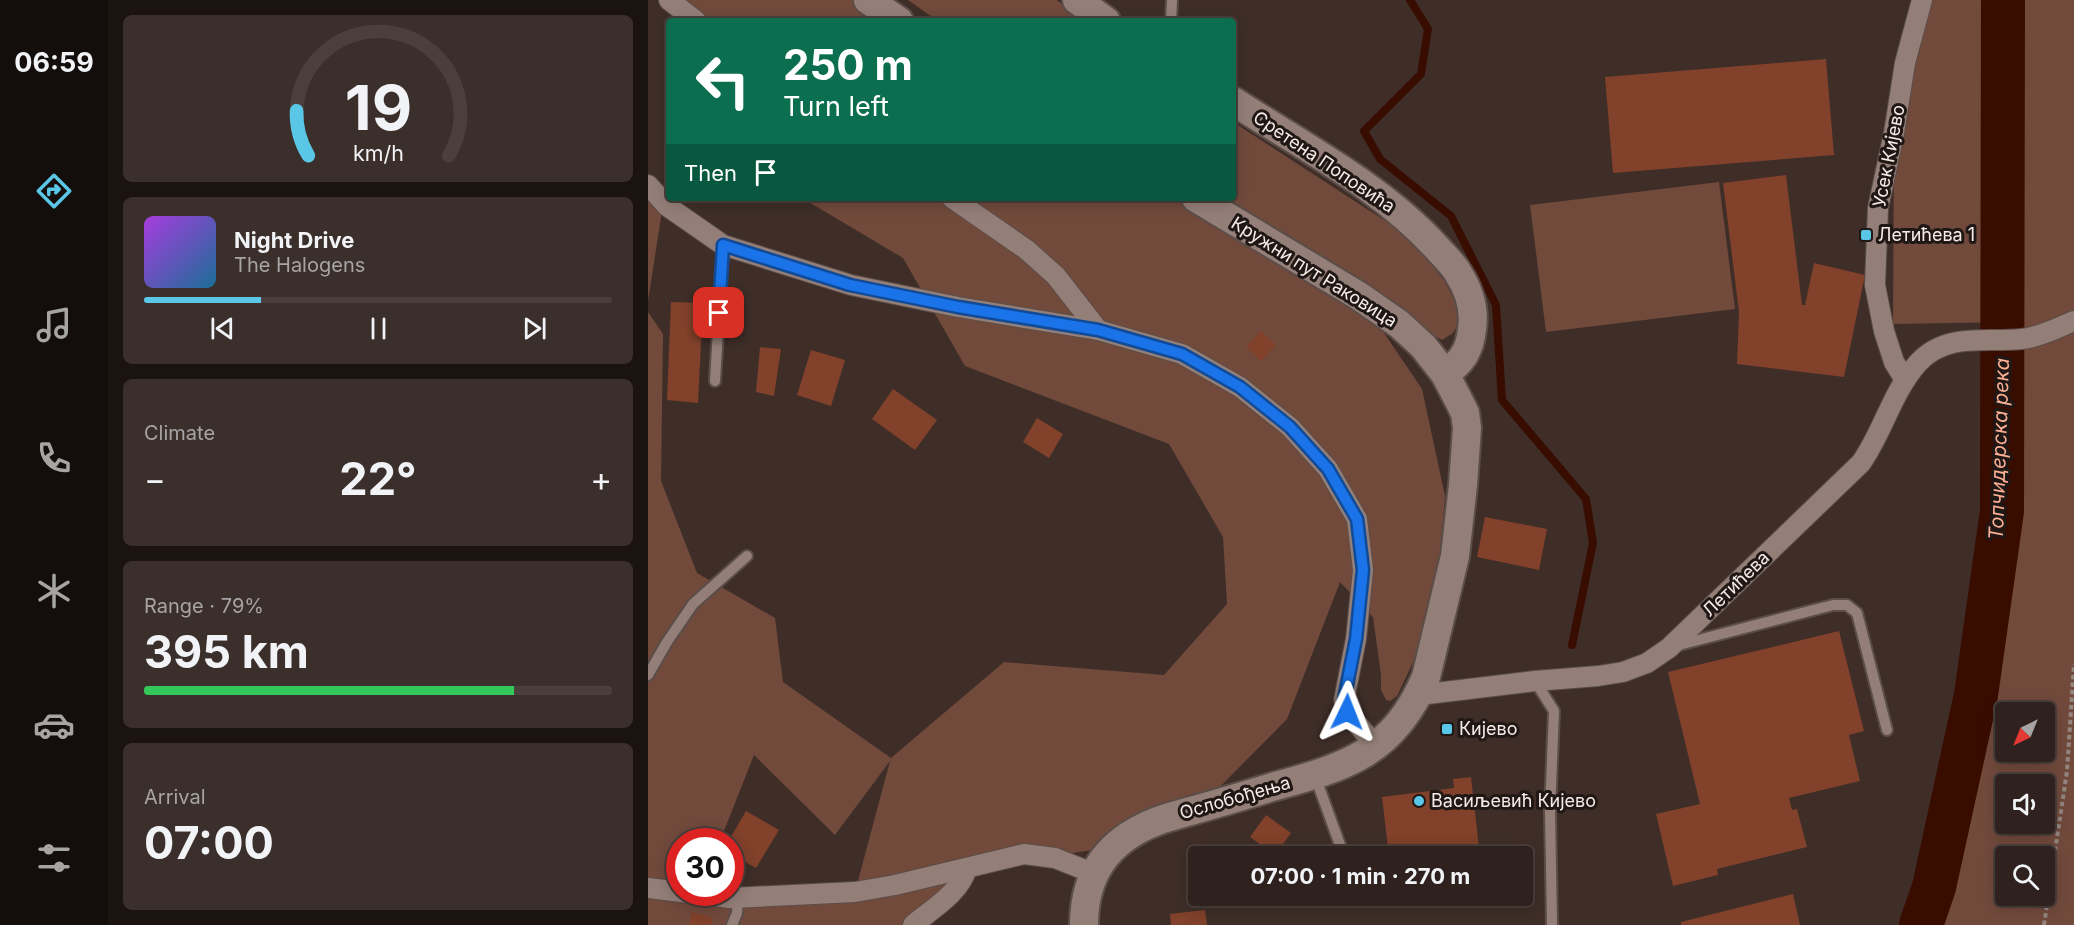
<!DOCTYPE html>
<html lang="en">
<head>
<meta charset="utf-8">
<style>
	body { margin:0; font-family:Inter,sans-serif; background:#3b2f2b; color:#f1f3f6; height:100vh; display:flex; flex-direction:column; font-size:22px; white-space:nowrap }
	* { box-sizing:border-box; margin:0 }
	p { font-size:20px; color:#a7a4a4 }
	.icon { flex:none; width:33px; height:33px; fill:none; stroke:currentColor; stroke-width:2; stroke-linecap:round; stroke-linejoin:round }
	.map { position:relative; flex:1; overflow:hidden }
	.panel { display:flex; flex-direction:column; gap:15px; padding:15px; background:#1a1310; width:540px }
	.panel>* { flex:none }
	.guide { position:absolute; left:18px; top:18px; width:570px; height:183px; border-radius:6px; box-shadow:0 3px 15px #0003,0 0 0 2px #4a3f3c; background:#0b6e4f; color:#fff; overflow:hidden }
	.needle { width:39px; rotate:223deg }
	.buttons { position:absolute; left:1347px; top:702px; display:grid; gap:12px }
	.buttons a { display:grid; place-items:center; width:60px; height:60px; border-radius:6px; background:#2f221e; box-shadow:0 3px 15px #0003,0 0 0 2px #4a3f3c; font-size:30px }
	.speed { position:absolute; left:18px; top:828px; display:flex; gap:12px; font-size:30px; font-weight:700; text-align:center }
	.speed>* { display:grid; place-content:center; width:78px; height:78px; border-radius:50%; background:#2f221e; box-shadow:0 3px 15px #0003,0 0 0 2px #4a3f3c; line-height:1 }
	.speed .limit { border:9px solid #d22; background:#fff; color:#111 }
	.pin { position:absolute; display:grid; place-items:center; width:51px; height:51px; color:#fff; margin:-26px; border-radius:12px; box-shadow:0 3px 9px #0006 }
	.me { position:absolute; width:66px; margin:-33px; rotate:2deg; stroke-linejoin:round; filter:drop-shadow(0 0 4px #0008) }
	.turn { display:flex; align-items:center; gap:21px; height:126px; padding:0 18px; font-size:27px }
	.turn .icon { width:78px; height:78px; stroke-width:2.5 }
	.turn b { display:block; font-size:42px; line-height:51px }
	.then { display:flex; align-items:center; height:57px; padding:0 18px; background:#0003; gap:12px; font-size:22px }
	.big { font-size:45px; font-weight:700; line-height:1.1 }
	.panel .widget { flex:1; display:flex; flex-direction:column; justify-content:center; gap:9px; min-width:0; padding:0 21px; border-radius:9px; background:#3b2f2b }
	.panel .dial { align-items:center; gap:0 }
	.dial svg { height:156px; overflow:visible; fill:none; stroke:#4a3f3c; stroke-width:7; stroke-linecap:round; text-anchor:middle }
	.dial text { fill:#f1f3f6; stroke:none }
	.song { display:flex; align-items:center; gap:18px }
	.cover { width:72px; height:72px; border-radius:9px; background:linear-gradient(135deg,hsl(280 70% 55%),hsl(200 70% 35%)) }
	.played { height:6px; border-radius:3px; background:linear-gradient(90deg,#5bc7e7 25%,#4a3f3c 25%) }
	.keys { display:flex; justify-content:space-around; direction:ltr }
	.heat { display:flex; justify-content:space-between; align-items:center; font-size:33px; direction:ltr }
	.charge { height:9px; border-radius:4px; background:linear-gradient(90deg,#34c759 79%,#4a3f3c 0) }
	.trip { position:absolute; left:540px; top:846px; width:345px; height:60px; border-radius:6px; background:#2f221e; box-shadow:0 3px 15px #0003,0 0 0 2px #4a3f3c; font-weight:700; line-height:60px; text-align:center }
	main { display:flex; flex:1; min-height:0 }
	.tabs { display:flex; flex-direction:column; width:108px; justify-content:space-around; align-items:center; background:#130e0c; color:#a7a4a4 }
	.tabs .icon { width:42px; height:42px }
	.tabs .current { color:#5bc7e7 }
	.tabs b { font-size:27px; color:#f1f3f6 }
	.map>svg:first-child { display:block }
</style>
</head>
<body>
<main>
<nav class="tabs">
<b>06:59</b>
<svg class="icon current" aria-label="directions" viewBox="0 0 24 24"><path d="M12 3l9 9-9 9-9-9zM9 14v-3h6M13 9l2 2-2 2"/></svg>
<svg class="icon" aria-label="music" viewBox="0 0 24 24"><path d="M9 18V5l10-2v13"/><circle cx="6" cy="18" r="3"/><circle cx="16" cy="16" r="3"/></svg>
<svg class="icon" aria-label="phone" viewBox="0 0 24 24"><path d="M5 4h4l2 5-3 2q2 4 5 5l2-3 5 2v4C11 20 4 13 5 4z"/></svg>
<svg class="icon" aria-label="climate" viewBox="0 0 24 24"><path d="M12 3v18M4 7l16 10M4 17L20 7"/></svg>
<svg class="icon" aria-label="car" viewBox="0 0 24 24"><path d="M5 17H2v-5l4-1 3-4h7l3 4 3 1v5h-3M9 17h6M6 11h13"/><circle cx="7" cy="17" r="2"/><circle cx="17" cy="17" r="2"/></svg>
<svg class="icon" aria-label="filters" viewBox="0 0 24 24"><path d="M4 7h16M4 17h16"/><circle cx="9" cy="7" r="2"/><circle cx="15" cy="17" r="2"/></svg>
</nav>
<section class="panel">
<div class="widget dial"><svg viewBox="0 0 100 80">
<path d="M14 69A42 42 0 1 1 86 69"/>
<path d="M14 69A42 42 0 0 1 8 46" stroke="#5bc7e7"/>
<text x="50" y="56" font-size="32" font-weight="700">19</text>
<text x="50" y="72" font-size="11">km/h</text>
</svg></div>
<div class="widget">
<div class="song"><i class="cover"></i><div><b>Night Drive</b><p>The Halogens</p></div></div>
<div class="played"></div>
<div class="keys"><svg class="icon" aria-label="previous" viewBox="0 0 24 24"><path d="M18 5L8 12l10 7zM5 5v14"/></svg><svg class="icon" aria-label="pause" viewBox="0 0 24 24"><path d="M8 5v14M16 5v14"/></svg><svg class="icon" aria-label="next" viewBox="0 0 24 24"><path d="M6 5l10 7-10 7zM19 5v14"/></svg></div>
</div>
<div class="widget"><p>Climate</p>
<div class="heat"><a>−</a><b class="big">22°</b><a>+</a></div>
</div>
<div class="widget"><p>Range · 79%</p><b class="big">395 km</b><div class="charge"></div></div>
<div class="widget"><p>Arrival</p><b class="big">07:00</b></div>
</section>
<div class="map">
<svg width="1426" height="925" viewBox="0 0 1426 925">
	<rect width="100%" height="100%" fill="#3f2e28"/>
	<g fill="#714a3c" fill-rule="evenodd">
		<polygon points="25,0 220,0 251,21 51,21"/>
		<polygon points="260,0 409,0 432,21 290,21"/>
		<path d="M1275 0H1426V925H1282L1328 729 1358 591 1362 381 1361 322 1245 324 1246 133ZM1358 712H1396V752H1358ZM1358 784H1396V824H1358ZM1358 856H1396V896H1358Z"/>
		<polygon points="585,122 765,239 797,282 810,307 812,321 805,333 794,340 780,332 758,311 735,295 579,198 585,198"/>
		<polygon points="1071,182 1087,309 898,332 882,205"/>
		<polygon points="0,196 14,211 0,301"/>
		<path d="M154 198H548L711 296 774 389 797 496 790 580 776 639 749 696 742 701 738 700 733 690V675L725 617 692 582 639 719 551 808 466 847 319 868 268 925H0V312L15 334 13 481 49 573 127 618 135 682 243 758 356 662 516 675 579 604 575 537 521 444 317 366 255 258ZM106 755 187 835 242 761 207 892H32V842L72 841Z"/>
	</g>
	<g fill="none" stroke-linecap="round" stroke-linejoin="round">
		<polyline stroke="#390c00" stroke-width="8" points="762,0 780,29 773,74 716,131 732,159 803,216 848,305 854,400 938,499 945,543 924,645"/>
		<polyline stroke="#390c00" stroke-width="44" points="1273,925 1286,887 1328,695 1354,511 1355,0"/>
	</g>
	<g fill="#81412a">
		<polygon points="1178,59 1186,155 965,173 957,77"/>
		<polygon points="1138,175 1154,305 1157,305 1166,263 1217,275 1196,377 1089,364 1091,312 1075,183"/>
		<polygon points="23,302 55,303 50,403 19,400"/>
		<polygon points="613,331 628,345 613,361 598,347"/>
		<polygon points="112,347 133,349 126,396 108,392"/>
		<polygon points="163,350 197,360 183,406 149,395"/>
		<polygon points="245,389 289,420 267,450 224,419"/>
		<polygon points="389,418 415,434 401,458 375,442"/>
		<polygon points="837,517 899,529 891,570 829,557"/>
		<polygon points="1191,631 1216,731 1201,735 1212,781 1141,798 1144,810 1149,809 1159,847 1069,869 1070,875 1025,886 1008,814 1052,804 1020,672"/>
		<polygon points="823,777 832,856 741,856 734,797 806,788 805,779"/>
		<polygon points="98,811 131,830 108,868 82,853 82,842 80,842"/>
		<polygon points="618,815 643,833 627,855 602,837"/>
		<polygon points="883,864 886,895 874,897 874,865"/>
		<polygon points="1145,894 1152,925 1033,925 1033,922"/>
		<polygon points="856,896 871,896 871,897 856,899"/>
		<polygon points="557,910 559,925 523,925 522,914"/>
		<polygon points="44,912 65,918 63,925 41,925"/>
	</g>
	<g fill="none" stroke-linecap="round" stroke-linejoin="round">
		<g stroke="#5b4d48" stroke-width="14">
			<g id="lane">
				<polyline points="523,21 524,0"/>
				<polyline points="67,381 75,245"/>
				<polyline points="1027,646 1185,605 1199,605 1209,613 1239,730"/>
				<polyline points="0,675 19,642 45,604 99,556"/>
				<polyline points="887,681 906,711 902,811 904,925"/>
				<polyline points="667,776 696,856"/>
				<polyline points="739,896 746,899"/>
				<polyline points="84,925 89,913 90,897"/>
			</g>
		</g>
		<g stroke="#5b4d48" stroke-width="22">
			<g id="street">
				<polyline points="21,0 48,21"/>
				<polyline points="0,185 19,206 75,245 203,285 310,307 450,330 534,354 592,387 642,427 680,469 709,519 715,570 708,639 696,700 699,712 728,746"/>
				<polyline points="304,198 379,250 408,276 450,330"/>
				<polyline points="1257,380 1246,362 1236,331 1227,285 1230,208 1246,133 1257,63 1274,0"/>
				<path d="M771 695 887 681 950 676 975 672 999 663 1021 648 1213 463C1235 432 1244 392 1270 363 1298 332 1337 343 1374 339 1392 337 1409 328 1426 321"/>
				<polyline points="0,888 82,898 207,892 247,885 376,854 407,858 447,874"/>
				<path d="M265 925C284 909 312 893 319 868"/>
			</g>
		</g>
		<g stroke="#5b4d48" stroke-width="32">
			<g id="secondary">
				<polyline points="220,0 251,21"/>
				<polyline points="429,0 458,21"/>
				<path d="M585 101C654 146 734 187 789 248 796 256 805 264 810 273 821 290 827 309 824 329 822 350 814 362 797 374"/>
				<path d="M436 925C436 868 466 835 518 818 553 808 589 798 624 787 698 767 746 753 778 677L807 556 815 485 819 428 817 413 810 399 797 374 775 346 751 324 711 296 548 198"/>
			</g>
		</g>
		<polyline stroke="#938580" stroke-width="4" stroke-dasharray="4.5 3" stroke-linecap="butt" points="1396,925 1419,771 1426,664"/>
		<use href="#lane" stroke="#947f78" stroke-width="10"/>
		<use href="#street" stroke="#947f78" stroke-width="20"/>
		<use href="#secondary" stroke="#947f78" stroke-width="28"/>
	</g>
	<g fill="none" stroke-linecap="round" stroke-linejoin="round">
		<g stroke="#114b97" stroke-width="15">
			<polyline id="route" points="71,313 75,245 202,285 310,307 450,330 534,354 592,387 642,427 680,469 709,519 715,570 708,639 696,700 699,712"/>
		</g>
		<use href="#route" stroke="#1a73e8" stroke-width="10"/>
	</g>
	<g fill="#5bc7e7" stroke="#201815" stroke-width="2">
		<rect x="1212" y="229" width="12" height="12" rx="3"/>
		<rect x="793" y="723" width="12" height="12" rx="3"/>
		<circle cx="771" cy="801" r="6"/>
	</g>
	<g text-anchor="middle" stroke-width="6" stroke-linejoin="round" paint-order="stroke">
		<g font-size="18" fill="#f6eae6" stroke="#201815">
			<text transform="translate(1241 156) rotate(-79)" y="6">Усек Кијево</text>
			<text transform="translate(676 162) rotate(34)" y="6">Сретена Поповића</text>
			<text transform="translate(666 272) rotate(32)" y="6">Кружни пут Раковица</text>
			<text transform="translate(1088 584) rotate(-44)" y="6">Летићева</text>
			<text transform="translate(587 798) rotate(-16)" y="6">Ослобођења</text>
		</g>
		<g font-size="18" fill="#f6eae6" stroke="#201815" text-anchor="start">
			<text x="1230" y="241">Летићева 1</text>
			<text x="811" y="735">Кијево</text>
			<text x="783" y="807">Васиљевић Кијево</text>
		</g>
		<g font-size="20" font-style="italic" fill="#feaf94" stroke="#201815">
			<text transform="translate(1351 449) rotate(-88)" y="7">Топчидерска река</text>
		</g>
	</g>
</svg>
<div class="buttons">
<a><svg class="needle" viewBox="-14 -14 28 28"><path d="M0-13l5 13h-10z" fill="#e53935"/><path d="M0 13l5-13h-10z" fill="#a7a4a4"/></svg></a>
<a><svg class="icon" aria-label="sound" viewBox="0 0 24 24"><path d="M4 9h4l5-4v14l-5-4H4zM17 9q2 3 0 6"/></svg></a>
<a><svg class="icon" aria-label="search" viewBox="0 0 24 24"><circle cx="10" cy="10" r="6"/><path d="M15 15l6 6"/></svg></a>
</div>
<div class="speed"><div class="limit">30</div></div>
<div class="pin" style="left:71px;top:313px;background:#d93025"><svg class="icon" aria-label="arrive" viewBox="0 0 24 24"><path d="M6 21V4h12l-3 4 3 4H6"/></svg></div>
<svg class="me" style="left:699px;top:712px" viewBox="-20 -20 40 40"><path d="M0-17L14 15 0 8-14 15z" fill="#1a73e8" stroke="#fff" stroke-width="4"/></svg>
<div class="trip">07:00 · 1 min · 270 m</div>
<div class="guide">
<div class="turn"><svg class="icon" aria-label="left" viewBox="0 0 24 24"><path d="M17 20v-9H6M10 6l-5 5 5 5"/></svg><div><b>250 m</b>Turn left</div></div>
<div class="then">Then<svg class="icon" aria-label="arrive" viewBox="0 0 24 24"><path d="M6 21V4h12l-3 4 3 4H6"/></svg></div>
</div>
</div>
</main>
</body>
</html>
